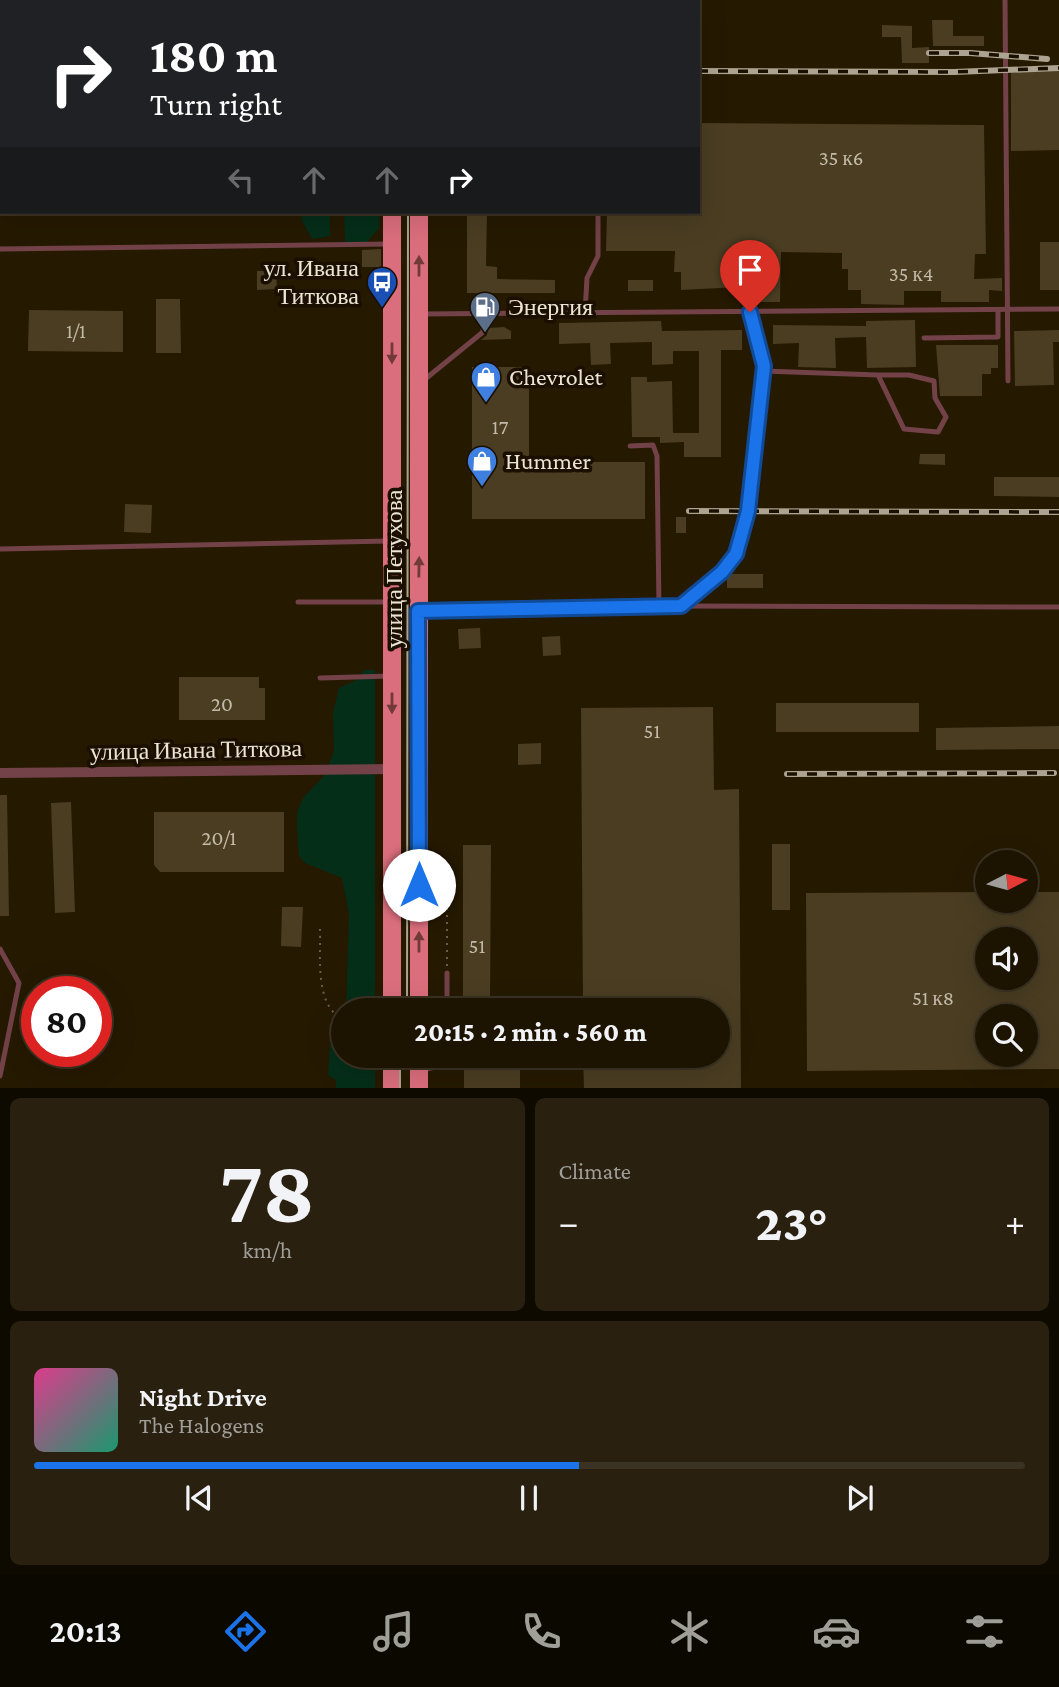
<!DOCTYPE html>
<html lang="en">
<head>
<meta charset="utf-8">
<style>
	body { margin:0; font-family:"Crimson Pro",serif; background:#29200f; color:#f1f3f6; height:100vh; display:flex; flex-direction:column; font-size:26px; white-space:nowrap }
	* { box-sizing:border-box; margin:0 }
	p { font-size:23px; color:#a09e99 }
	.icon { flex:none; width:38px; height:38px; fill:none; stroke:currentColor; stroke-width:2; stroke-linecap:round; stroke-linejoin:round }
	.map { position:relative; height:1088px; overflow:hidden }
	.details { display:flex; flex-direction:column; gap:10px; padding:10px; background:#0f0a00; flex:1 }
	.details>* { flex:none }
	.banner { position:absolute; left:0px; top:0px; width:700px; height:214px; box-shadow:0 7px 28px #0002,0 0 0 2px #3a3222; background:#202124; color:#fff; overflow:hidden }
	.needle { width:46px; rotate:84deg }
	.controls { position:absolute; left:975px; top:850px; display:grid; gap:14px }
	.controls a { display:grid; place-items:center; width:63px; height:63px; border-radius:50%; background:#1c1300; box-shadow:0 7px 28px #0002,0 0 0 2px #3a3222; font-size:35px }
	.speed { position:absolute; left:21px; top:976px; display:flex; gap:14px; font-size:35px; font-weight:700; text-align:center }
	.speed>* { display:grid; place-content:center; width:91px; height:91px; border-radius:50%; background:#1c1300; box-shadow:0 7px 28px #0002,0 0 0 2px #3a3222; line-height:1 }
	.speed .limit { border:10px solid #d22; background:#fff; color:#111 }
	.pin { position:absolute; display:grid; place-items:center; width:60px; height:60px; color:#fff; margin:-72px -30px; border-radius:50% 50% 50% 0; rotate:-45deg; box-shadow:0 0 7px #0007 }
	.pin .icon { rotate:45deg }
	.me { position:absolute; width:77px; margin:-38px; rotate:0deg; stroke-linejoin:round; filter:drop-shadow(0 0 5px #0008) }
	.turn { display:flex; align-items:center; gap:24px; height:147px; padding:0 35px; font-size:32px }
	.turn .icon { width:91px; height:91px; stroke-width:2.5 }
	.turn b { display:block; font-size:49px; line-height:60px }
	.lanes { display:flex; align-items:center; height:66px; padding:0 35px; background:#0003; justify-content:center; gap:35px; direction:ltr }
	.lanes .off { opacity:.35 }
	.big { font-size:52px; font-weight:800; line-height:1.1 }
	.details .tile { flex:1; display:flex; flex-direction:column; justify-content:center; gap:10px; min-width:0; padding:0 24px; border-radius:10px; background:#29200f }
	.details .dial { align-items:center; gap:0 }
	.dial b { font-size:91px; line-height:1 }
	.song { display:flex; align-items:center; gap:21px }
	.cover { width:84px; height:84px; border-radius:10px; background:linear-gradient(135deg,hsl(330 70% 55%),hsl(160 70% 35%)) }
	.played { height:7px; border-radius:4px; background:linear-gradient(90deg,#1a73e8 55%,#3a3222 55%) }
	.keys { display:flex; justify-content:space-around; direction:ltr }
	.heat { display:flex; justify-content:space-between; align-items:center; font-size:38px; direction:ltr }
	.details .tiles { flex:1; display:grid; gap:10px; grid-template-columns:1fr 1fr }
	.tile:last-child { grid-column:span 2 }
	.trip { position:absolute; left:331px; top:998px; width:399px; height:70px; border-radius:35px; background:#1c1300; box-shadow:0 7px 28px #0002,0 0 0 2px #3a3222; font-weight:800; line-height:70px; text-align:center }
	.tabs { display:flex; height:112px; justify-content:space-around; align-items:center; background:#0b0800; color:#a09e99 }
	.tabs .icon { width:49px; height:49px }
	.tabs .on { color:#1a73e8 }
	.tabs b { font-size:32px; color:#f1f3f6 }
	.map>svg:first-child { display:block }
</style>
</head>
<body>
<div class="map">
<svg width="1059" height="1089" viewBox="0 0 1059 1089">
	<rect width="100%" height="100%" fill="#251900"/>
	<g fill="#052e19">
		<polygon points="301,212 330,212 330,236 312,239 302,221"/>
		<polygon points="344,212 379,212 379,228 366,243 345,243"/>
		<polygon points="364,670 375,670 375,1010 346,1010 349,914 342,878 305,863 299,856 297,829 297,813 303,798 324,776 334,752 333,713 339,688 355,681"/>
		<polygon points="339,1025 343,1027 343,1055 375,1055 375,1088 336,1088 336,1080 328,1075 331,1034"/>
	</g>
	<g fill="#4a3d22" fill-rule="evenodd">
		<polygon points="932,20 953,20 953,36 984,36 984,46 933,46"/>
		<polygon points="882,25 912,26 912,48 929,47 929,63 902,63 901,37 882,37"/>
		<polygon points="1059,70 1059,150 1011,151 1011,71"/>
		<polygon points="698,123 984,125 986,254 975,254 974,279 1002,278 1002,291 989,290 989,302 941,302 941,291 904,291 904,305 861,304 861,290 848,290 848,269 842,269 842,253 781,252 780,302 758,302 758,286 681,290 681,272 674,272 675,251 606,251 607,212 698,212"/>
		<polygon points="467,212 487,212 486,266 497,267 497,279 555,280 555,293 467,293"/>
		<rect x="1040" y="242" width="19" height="48"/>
		<polygon points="381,249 381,267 362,267 362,250"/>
		<polygon points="257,271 276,271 277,289 257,290"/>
		<rect x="628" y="280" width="25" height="11"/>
		<polygon points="156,299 180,299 181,353 156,353"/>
		<polygon points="29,310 123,311 123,352 28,351"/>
		<polygon points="915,320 916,367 867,368 866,337 835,338 836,368 798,367 799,343 773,344 773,325 866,326 866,321"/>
		<polygon points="661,321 662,331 742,330 742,350 721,350 721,457 684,457 684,442 660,443 660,437 632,437 631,377 647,377 647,382 672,381 673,433 699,433 699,351 673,351 673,364 652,365 652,342 610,343 611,364 591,365 590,343 559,344 559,323"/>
		<polygon points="504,327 511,331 511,339 481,340 487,335 488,328"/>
		<polygon points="1059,330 1059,342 1053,342 1054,385 1015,386 1014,331"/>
		<polygon points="936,345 998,345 998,368 991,368 991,374 982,374 982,396 940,396"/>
		<polygon points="472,367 529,367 529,462 645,462 645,519 472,519"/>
		<polygon points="920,454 945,454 945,465 919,464"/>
		<polygon points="994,477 1059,477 1059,497 994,496"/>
		<polygon points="125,504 152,505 151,533 124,532"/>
		<rect x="676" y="517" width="10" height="16"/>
		<rect x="727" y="574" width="36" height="14"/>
		<polygon points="480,628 481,648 459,649 458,629"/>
		<polygon points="560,636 561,655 543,656 542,637"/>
		<polygon points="179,677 259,677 259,688 265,688 265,720 179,720"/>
		<rect x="776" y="703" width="143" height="29"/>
		<polygon points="713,707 714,790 739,789 741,1089 584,1089 583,1055 718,1055 718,1010 583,1010 581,708"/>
		<polygon points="1059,726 1059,749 936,750 936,728"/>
		<polygon points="541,743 541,764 518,765 518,744"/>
		<polygon points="0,795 7,795 9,916 0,916"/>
		<polygon points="71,802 75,912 55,913 51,803"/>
		<polygon points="154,812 284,812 284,872 160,872 154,865"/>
		<rect x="772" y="844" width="18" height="66"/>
		<polygon points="463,845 491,845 490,1010 463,1010"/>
		<path d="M987 892V901H1026V892H1059V1069L807 1071 806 893ZM987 940H1026V978H987ZM987 1017H1026V1055H987Z"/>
		<polygon points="282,907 303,907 301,947 281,946"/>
		<rect x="464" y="1055" width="56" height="34"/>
	</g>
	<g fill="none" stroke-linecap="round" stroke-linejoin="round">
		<g stroke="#6a5f49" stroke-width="2" stroke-dasharray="2 5" stroke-linecap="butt">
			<path d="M320 929C321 957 314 1004 343 1020"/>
			<polyline points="447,966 447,883"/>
		</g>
		<g stroke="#724248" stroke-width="5">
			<polyline points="1005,0 1008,381"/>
			<polyline points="0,249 389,244"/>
			<polyline points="585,313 587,278 598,256 598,212"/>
			<polyline points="422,314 1059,309"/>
			<polyline points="924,338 998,337 998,310"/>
			<polyline points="763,371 878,375 904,429 938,432 946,417 935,398 934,381 909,375 878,375"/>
			<polyline points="424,380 483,332 483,314"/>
			<polyline points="630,446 653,445 657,456 659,607"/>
			<polyline points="0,549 389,541"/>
			<polyline points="298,602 389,602"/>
			<polyline points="681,606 721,572 736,554 746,526 764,366 750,312"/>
			<polyline points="421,611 681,606 1059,607"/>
			<polyline points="320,678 391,676"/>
			<polyline points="0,949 19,983 0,1076"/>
			<polyline points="447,973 447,1010"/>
			<polyline points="422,1070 440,1066 447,1055"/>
		</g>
		<polyline stroke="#724248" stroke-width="10" points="0,773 392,769"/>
		<g stroke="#db6e7d" stroke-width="18">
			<polyline points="392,2 392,0"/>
			<polyline points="418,2 418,0"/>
			<polyline points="392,212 392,1010"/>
			<polyline points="419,1010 419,212"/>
			<polyline points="419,1055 419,1089"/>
			<polyline points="392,1089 392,1055"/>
		</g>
		<g stroke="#aca390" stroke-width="2">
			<polyline points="401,2 401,0"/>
			<polyline points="407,1010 408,212"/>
			<polyline points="400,1055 400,1089"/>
		</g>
		<g stroke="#aca390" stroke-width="6">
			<g id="rail">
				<polyline points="929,53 970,53 1047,59"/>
				<polyline points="698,71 954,72 1059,68"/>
				<polyline points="689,511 1059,512"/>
				<polyline points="787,774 1054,773"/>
			</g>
		</g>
		<use href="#rail" stroke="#1b0f00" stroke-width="3.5" stroke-dasharray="10" stroke-linecap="butt"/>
	</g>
	<defs><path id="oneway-solid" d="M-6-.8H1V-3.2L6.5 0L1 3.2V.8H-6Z" transform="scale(1.75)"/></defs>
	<g fill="#713a38">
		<use href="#oneway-solid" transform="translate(419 266) rotate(-90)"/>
		<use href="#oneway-solid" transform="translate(392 353) rotate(90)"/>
		<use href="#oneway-solid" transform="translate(419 567) rotate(-89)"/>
		<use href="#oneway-solid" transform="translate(392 703) rotate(90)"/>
		<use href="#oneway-solid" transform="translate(419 942) rotate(-90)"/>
	</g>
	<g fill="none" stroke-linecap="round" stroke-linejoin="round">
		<g stroke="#114b97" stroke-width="18">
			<polyline id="route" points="419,885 418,611 681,606 722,572 736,554 748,511 764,366 750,312"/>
		</g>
		<use href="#route" stroke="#1a73e8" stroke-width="12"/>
	</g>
	<defs>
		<g id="bus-pin" transform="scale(1.575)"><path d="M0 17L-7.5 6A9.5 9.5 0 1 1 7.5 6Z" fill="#1a4fb4" stroke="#1b0f00"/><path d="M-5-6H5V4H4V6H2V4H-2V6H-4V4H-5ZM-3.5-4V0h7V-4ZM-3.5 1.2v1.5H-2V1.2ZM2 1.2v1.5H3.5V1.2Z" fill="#fff"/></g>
		<g id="fuel-pin" transform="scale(1.575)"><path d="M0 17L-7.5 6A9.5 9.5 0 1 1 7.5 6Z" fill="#5c6f8a" stroke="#1b0f00"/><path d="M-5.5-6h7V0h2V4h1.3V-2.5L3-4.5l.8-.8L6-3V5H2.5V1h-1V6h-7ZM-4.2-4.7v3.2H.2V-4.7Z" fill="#fff"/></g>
		<g id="shop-pin" transform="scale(1.575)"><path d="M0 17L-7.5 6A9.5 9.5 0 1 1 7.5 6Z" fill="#3f7fe0" stroke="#1b0f00"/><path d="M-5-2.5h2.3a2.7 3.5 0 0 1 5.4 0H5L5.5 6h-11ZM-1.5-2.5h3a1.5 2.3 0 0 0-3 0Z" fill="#fff"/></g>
	</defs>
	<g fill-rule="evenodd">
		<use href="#bus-pin" x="382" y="282"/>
		<use href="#fuel-pin" x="485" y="307"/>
		<use href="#shop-pin" x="486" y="377"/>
		<use href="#shop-pin" x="482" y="461"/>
	</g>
	<g text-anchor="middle" stroke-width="7" stroke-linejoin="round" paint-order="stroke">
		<g font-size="21" fill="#c4baa8">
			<text x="841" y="165">35 к6</text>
			<text x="911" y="281">35 к4</text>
			<text x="76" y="338">1/1</text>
			<text x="500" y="434">17</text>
			<text x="222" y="711">20</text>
			<text x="652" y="738">51</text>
			<text x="219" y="845">20/1</text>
			<text x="477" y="953">51</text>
			<text x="933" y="1005">51 к8</text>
		</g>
		<g font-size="24" fill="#ece4d4" stroke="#1b0f00" text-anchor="start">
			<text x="359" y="276" text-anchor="end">ул. Ивана<tspan x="359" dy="28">Титкова</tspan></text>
			<text x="508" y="315">Энергия</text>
			<text x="509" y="385">Chevrolet</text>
			<text x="505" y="469">Hummer</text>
		</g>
		<g font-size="24" fill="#ece4d4" stroke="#1b0f00">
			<text transform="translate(394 569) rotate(-90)" y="8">улица Петухова</text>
			<text transform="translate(196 750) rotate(-1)" y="8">улица Ивана Титкова</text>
		</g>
	</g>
</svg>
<div class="controls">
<a><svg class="needle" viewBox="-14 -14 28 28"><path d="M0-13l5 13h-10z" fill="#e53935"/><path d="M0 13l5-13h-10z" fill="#a09e99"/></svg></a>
<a><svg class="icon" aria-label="sound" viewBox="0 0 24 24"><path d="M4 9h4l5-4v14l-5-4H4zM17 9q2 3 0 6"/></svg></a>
<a><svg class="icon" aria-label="search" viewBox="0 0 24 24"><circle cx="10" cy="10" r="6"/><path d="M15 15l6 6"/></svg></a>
</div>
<div class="speed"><div class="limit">80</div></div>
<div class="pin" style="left:750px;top:312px;background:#d93025"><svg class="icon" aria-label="arrive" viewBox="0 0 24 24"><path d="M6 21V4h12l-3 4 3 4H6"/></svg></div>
<svg class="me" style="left:419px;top:885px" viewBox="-20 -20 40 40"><circle r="19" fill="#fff"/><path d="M0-13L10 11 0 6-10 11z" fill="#1a73e8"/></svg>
<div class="trip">20:15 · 2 min · 560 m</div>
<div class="banner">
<div class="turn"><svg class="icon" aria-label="right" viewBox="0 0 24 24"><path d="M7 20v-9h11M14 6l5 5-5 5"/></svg><div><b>180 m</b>Turn right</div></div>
<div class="lanes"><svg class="icon off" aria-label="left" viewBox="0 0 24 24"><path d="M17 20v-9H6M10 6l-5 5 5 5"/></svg><svg class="icon off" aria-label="ahead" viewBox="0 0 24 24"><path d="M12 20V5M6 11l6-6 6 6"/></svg><svg class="icon off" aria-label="ahead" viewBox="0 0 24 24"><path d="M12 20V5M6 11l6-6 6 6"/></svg><svg class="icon" aria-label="right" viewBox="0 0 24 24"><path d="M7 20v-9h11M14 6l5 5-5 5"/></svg></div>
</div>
</div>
<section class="details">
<div class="tiles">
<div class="tile dial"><b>78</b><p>km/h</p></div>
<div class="tile"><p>Climate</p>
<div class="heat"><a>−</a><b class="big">23°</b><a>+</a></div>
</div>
<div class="tile">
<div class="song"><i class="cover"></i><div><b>Night Drive</b><p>The Halogens</p></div></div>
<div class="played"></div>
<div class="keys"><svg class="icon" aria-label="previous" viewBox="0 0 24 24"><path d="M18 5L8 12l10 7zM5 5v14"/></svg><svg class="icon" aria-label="pause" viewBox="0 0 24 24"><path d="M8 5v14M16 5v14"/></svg><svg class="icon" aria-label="next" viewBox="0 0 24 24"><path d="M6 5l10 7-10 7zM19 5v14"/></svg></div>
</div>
</div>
</section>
<nav class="tabs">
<b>20:13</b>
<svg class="icon on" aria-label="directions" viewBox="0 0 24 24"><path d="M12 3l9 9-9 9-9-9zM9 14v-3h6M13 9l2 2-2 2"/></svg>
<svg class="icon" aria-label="music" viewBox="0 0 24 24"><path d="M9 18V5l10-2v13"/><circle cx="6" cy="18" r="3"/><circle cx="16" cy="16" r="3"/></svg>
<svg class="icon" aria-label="phone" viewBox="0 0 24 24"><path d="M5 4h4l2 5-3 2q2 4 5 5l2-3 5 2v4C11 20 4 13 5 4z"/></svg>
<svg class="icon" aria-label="climate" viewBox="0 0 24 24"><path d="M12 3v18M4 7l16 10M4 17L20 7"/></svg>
<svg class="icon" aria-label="car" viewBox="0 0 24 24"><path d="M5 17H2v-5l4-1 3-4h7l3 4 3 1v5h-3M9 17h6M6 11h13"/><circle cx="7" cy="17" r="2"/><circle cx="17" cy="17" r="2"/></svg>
<svg class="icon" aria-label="filters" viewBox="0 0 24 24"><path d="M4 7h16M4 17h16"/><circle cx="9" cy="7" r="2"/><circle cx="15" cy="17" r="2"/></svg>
</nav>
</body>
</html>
